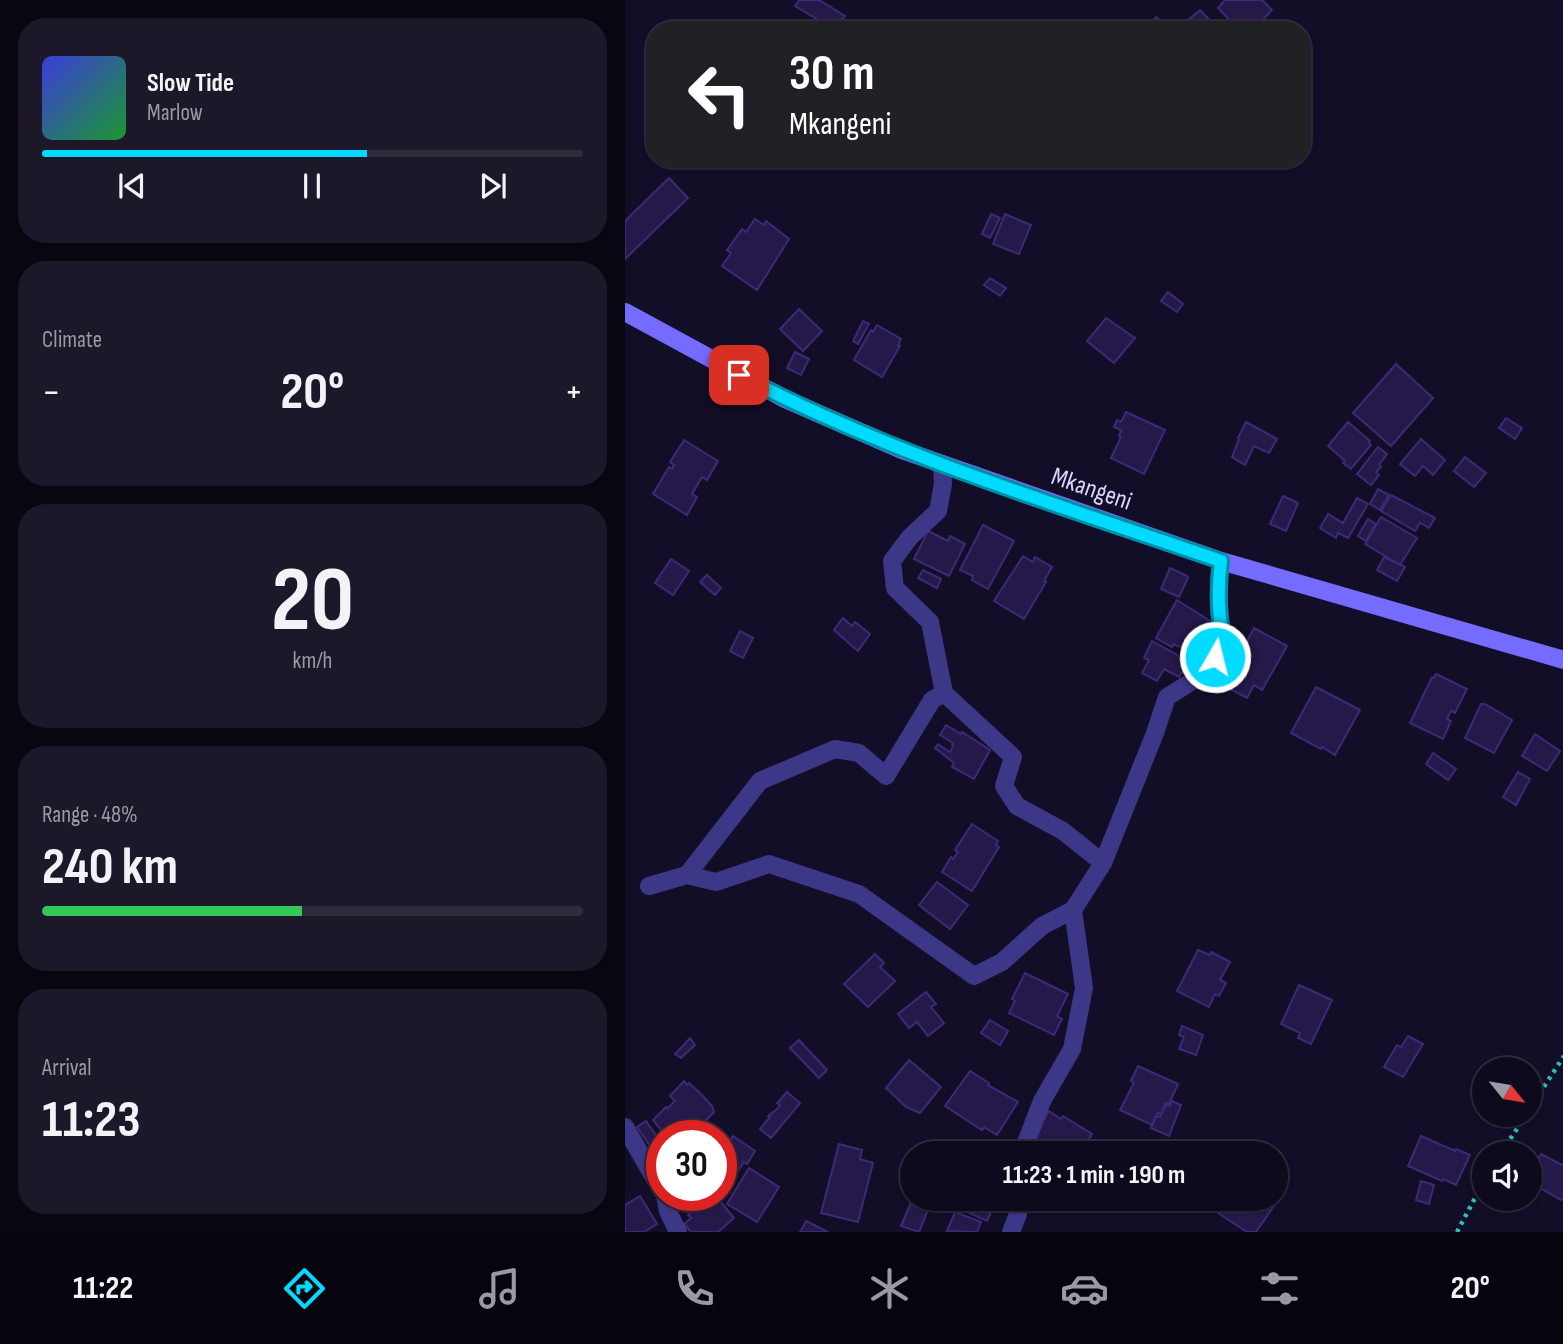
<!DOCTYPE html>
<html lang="en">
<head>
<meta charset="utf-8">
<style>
	body { margin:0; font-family:"Sofia Sans Condensed",sans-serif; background:#1c182a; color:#f1f3f6; height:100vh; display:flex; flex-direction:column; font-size:26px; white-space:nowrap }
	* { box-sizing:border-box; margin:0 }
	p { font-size:23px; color:#9b9aa4 }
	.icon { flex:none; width:38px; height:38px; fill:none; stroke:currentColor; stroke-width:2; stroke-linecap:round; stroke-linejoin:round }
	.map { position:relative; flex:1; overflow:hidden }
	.details { display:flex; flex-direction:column; gap:18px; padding:18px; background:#080610; width:625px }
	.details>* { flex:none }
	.guide { position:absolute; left:21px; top:21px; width:665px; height:147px; border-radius:28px; box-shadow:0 2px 5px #0004,0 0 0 2px #2e2b3b; background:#202124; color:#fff; overflow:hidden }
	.needle { width:46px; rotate:120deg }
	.fabs { position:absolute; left:847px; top:1057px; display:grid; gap:14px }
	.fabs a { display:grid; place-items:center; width:70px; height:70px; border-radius:50%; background:#0e0a1d; box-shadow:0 2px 5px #0004,0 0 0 2px #2e2b3b; font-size:35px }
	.speed { position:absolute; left:21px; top:1120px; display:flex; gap:14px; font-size:35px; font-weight:700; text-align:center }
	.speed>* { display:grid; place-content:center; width:91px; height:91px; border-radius:50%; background:#0e0a1d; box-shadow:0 2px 5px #0004,0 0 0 2px #2e2b3b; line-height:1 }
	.speed .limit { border:10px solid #d22; background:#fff; color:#111 }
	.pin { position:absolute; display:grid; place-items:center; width:60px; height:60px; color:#fff; margin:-30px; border-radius:14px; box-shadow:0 4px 10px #0006 }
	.me { position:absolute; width:77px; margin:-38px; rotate:8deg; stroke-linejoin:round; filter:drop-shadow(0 0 5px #0008) }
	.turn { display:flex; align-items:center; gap:24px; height:147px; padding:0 28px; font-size:32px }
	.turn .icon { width:91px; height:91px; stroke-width:2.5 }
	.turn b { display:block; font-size:49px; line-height:60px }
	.big { font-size:52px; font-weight:700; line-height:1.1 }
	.details .tile { flex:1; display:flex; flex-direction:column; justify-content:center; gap:10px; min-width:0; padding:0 24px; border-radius:28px; background:#1c182a }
	.details .dial { align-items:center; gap:0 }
	.dial b { font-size:91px; line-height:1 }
	.song { display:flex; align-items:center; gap:21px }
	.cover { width:84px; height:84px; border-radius:10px; background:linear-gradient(135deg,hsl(240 70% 55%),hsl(130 70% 35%)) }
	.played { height:7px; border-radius:4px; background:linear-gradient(90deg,#00dbff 60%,#2e2b3b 60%) }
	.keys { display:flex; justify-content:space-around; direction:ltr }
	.heat { display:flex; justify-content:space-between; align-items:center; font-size:38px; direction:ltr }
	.charge { height:10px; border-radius:5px; background:linear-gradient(90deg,#34c759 48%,#2e2b3b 0) }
	.trip { position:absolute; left:275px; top:1141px; width:388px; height:70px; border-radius:35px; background:#0e0a1d; box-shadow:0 2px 5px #0004,0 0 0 2px #2e2b3b; font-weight:700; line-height:70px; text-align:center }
	.tabs { display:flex; height:112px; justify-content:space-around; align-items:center; background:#06040c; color:#9b9aa4 }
	.tabs .icon { width:49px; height:49px }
	.tabs .current { color:#00dbff }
	.tabs b { font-size:32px; color:#f1f3f6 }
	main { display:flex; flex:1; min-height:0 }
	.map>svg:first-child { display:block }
</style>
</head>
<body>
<main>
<section class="details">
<div class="tile">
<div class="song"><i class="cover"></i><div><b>Slow Tide</b><p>Marlow</p></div></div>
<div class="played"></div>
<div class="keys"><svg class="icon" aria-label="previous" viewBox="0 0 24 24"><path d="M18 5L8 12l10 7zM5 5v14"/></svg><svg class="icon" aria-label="pause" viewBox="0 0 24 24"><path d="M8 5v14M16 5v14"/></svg><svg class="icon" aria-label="next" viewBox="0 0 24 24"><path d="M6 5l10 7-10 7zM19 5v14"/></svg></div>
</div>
<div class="tile"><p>Climate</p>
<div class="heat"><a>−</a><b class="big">20°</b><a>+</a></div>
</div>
<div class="tile dial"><b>20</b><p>km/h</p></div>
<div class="tile"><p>Range · 48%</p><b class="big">240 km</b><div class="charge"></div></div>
<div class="tile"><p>Arrival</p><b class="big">11:23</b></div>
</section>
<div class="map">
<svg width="939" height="1232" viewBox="0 0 939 1232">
	<rect width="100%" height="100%" fill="#130e27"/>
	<g fill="#251949" stroke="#3c2a76" stroke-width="2">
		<polygon points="174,0 194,0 220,16 210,30 170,6"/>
		<polygon points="600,0 637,0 647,10 634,24 631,22 624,30 619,30 613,24 610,26 593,8"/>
		<polygon points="575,10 594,30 580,30 577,26 572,30 551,30"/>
		<polygon points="531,17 545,28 543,30 529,30 524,25"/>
		<polygon points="44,178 63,198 0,259 0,221"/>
		<polygon points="366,214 375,218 365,238 357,234"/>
		<polygon points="380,214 406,225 394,254 368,244"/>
		<polygon points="130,219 139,225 141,221 164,239 132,290 97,266 106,253 102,250 117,229 121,232"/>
		<polygon points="365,278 381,288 375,296 359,285"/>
		<polygon points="543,292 558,304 552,312 536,301"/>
		<polygon points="174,309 197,331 178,351 155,329"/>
		<polygon points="481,318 510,338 489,363 462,341"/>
		<polygon points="238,321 244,324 233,344 228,341"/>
		<polygon points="252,325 276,339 273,345 275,346 257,377 229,360 246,330 248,332"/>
		<polygon points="170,352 184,359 176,375 162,368"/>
		<polygon points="771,364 808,398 766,446 728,413"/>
		<polygon points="501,412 540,430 519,474 486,458 496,437 494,436 496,430 489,427 492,420 496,422"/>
		<polygon points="881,418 897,428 890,439 874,428"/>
		<polygon points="621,422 652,439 644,453 629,446 620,465 607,457 614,439 613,438"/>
		<polygon points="723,422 745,441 744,443 746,445 726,469 718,463 720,461 703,446"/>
		<polygon points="796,439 820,460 808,475 798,466 790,476 775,464"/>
		<polygon points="59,440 93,461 82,480 77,477 67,494 72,497 62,515 28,494 44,467 47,469 49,465 45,462"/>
		<polygon points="753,447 762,454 754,465 756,467 751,472 754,475 746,485 732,474"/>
		<polygon points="840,457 861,473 849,487 829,471"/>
		<polygon points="753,489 764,495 755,510 745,504"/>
		<polygon points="766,495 810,518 804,528 795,523 790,531 756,511"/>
		<polygon points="658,496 673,503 661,531 645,524"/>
		<polygon points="732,498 743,504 723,538 713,533 711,538 695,528 703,514 718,523"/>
		<polygon points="756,517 792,538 775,565 740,544"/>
		<polygon points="743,519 751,524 741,541 733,536"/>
		<polygon points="358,525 389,541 363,589 347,580 348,576 335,570"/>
		<polygon points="303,531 323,541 325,536 340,544 324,576 289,559"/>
		<polygon points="398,556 408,562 410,557 427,567 419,581 421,582 399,619 369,601"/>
		<polygon points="759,557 780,567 772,581 752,570"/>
		<polygon points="46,559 64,571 48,595 30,583"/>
		<polygon points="545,568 562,576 563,578 554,597 536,589"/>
		<polygon points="298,570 316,579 312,588 293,578"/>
		<polygon points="82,575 96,588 90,595 75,582"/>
		<polygon points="552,600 590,624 585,633 589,636 575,662 559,653 560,650 549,644 547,647 531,638"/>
		<polygon points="218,618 227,626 230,622 245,634 233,651 209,630"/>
		<polygon points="629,628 662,646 637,690 629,685 622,698 598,685 607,668 603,665 616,641 621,643"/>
		<polygon points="115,631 128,638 118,658 105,651"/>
		<polygon points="527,641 563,661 554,677 539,669 532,681 517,673 524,660 519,658"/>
		<polygon points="811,674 842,689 830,713 826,711 822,719 826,721 818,739 785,723 807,677 809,678"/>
		<polygon points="691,687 735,710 710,755 697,747 696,749 666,733"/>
		<polygon points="856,704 860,704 887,720 869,753 840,738"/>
		<polygon points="321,725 336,734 337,732 365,750 349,779 327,767 329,763 310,748 313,744 325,752 328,746 327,745 328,743 315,735"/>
		<polygon points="910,734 935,751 922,771 897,756"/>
		<polygon points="808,753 831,769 823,780 801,764"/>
		<polygon points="893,772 905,779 891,805 878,797"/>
		<polygon points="347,824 373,841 371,845 374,847 347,891 317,872 326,857 328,859 333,852 330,850"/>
		<polygon points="312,882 343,905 325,929 294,905"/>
		<polygon points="573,950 585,955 586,952 605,962 595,980 601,983 594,996 590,994 584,1007 552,991"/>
		<polygon points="250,954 259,963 255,967 270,981 243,1007 219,984"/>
		<polygon points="400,973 443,994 432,1016 437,1019 429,1035 384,1013 390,1001 387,999"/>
		<polygon points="674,985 707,1000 686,1044 673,1038 675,1033 656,1024"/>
		<polygon points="301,992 311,1004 306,1007 319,1023 303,1036 292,1022 284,1028 273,1014"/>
		<polygon points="365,1020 383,1031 375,1045 356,1033"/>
		<polygon points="557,1026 578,1035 571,1055 554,1049 559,1037 554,1035"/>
		<polygon points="783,1036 798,1044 778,1077 759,1067 772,1045 776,1047"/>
		<polygon points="65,1038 70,1045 56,1058 50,1054"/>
		<polygon points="174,1040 202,1070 194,1078 165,1048"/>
		<polygon points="284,1060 316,1087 295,1113 281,1107 261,1088"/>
		<polygon points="513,1066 553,1084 544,1104 541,1103 536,1114 533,1113 527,1125 495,1110 509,1083 506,1081"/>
		<polygon points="345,1071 364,1083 363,1085 393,1102 372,1135 359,1127 357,1130 320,1106"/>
		<polygon points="59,1081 62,1085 64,1083 76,1094 87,1106 89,1112 66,1136 41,1136 28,1120 41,1107 42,1109 50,1101 45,1096"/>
		<polygon points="162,1092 175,1103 146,1138 135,1129 145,1117 143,1116 152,1109 155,1105 152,1103"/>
		<polygon points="547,1101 556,1105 544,1136 526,1128 531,1116 535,1117 541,1104 545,1106"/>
		<polygon points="424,1111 436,1119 438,1116 467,1134 456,1153 425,1153 405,1142"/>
		<polygon points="21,1121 37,1144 37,1163 12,1127"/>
		<polygon points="108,1136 130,1151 122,1164 119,1162 109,1177 96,1168 96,1153"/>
		<polygon points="796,1136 830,1151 831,1149 845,1155 831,1185 818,1179 817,1181 783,1166"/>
		<polygon points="214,1144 237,1150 235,1159 248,1163 233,1222 196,1213"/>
		<polygon points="916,1154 939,1166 939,1198 936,1200 905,1182 905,1175"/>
		<polygon points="124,1168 154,1187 132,1222 102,1204"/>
		<polygon points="796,1181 809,1185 804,1204 791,1200"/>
		<polygon points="85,1195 90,1195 109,1218 93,1232 66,1232 59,1224 66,1218 63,1215"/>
		<polygon points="15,1196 32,1224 19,1232 0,1232 0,1205"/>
		<polygon points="330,1199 372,1199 362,1221 327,1205"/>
		<polygon points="589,1199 645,1199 651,1203 631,1232 622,1232 584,1207"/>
		<polygon points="287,1200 304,1207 294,1232 276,1226"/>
		<polygon points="330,1212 356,1222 352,1232 322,1231"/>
		<polygon points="181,1221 203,1232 175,1232"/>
	</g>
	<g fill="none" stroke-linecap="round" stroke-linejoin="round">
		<g stroke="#29bebb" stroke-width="4.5" stroke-dasharray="3.5 5" stroke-linecap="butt">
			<polyline points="905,1108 939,1056"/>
			<polyline points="876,1153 901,1115"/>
			<polyline points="832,1232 859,1181"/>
		</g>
		<g stroke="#3d3788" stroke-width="18">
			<polyline points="317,464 318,484 313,511 285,537 267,561 270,588 305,622 319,693 388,757 379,786 392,806 438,831 478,863"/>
			<polyline points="62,875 135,781 210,749 234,753 261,776 307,700 319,693"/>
			<polyline points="24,886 62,875 91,882 144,864 234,894 349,976 377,962 417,926 448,910"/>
			<polyline points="0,1127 37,1191"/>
			<path d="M397 1153 417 1101 447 1049 459 988 448 910 478 863 530 733 542 697 577 675 600 641C592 621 593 583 596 561"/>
			<polyline points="40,1195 43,1211 53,1232"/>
			<polyline points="386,1232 393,1214 391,1199"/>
		</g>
		<polyline stroke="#756bff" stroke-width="18" points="0,312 160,399 277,450 596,561 939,660"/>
	</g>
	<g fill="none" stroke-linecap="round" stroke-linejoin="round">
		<g stroke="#008ea6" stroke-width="18">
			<path id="route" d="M114 375C266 455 433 505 596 561 593 583 592 621 600 641L590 657"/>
		</g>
		<use href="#route" stroke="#00dbff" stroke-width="12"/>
	</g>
	<g text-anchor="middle" stroke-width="7" stroke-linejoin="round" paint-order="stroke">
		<g font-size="26" fill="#dbd4ff" stroke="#130e27">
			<text transform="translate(467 488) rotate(19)" y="9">Mkangeni</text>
		</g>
	</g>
</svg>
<div class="fabs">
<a><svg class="needle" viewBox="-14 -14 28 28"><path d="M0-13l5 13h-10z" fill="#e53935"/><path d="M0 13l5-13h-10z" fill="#9b9aa4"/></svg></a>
<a><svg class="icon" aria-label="sound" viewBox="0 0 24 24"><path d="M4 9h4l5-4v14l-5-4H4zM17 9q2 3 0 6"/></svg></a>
</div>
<div class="speed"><div class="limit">30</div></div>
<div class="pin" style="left:114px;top:375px;background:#d93025"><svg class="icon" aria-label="arrive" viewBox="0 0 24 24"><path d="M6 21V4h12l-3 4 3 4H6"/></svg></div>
<svg class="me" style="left:590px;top:657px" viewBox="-20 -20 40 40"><circle r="17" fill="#00dbff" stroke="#fff" stroke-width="3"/><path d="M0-11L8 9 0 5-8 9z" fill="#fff"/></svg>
<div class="trip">11:23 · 1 min · 190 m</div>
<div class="guide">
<div class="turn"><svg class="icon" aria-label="left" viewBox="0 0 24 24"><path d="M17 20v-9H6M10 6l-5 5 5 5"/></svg><div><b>30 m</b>Mkangeni</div></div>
</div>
</div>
</main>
<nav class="tabs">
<b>11:22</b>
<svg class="icon current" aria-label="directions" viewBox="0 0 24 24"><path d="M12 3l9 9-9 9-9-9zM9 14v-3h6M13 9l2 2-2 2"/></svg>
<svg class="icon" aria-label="music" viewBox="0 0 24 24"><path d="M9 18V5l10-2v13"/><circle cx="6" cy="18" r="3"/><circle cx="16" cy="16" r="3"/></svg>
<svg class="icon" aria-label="phone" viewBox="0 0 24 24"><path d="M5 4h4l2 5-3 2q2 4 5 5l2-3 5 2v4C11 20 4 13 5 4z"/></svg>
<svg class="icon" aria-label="climate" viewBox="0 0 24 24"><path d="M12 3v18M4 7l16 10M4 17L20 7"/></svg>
<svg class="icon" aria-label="car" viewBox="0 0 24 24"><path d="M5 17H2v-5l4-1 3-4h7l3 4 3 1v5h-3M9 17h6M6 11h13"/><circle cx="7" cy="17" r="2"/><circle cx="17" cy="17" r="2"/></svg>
<svg class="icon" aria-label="filters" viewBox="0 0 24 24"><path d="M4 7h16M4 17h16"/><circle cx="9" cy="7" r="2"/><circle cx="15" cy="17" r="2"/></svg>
<b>20°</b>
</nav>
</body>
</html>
